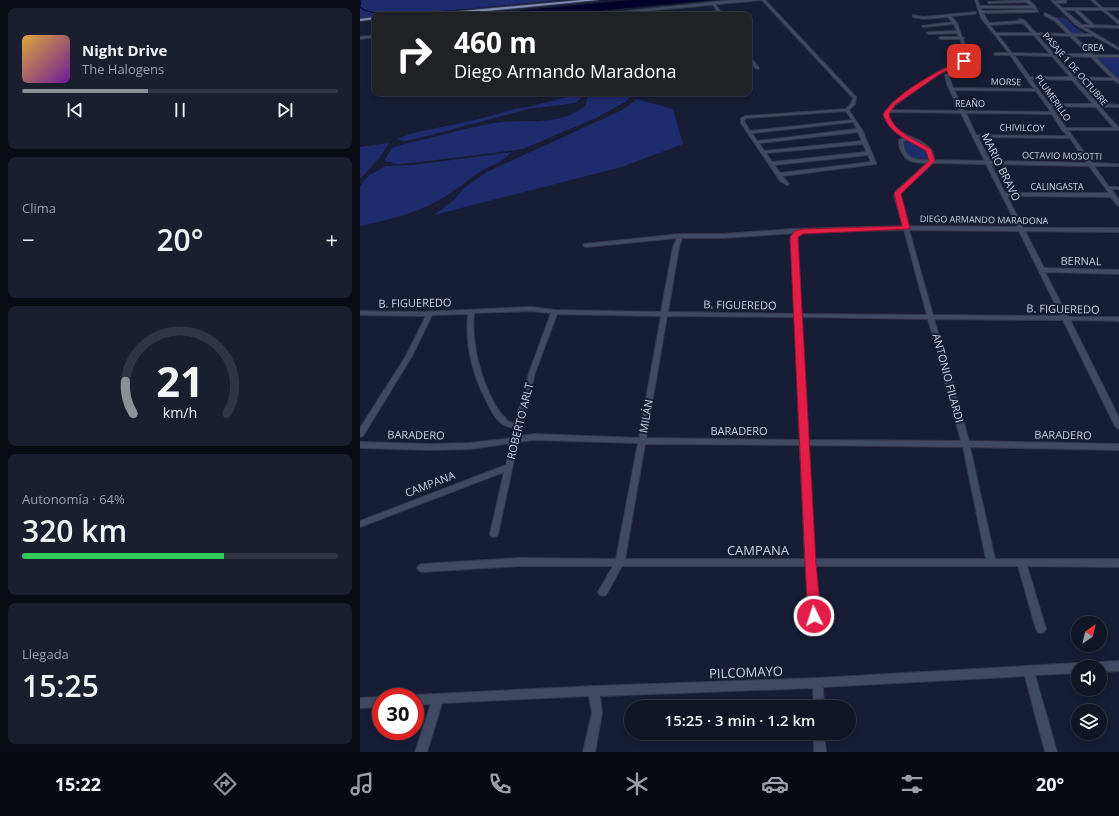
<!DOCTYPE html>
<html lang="es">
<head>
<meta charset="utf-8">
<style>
	body { margin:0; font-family:"Open Sans",sans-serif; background:#1a1f2f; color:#f1f3f6; height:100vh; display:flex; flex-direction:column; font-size:15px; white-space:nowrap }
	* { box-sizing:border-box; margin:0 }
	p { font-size:13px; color:#9c9fa7 }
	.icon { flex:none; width:22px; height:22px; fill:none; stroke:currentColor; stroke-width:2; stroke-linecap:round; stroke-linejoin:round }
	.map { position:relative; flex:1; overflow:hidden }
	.details { display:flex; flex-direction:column; gap:8px; padding:8px; background:#090c15; width:360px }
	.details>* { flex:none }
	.banner { position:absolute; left:12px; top:12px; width:380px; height:84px; border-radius:8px; box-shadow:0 2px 6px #0003,0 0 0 1px #303544; background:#202124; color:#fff; overflow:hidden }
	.needle { width:26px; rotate:34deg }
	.controls { position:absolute; left:711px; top:616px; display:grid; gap:8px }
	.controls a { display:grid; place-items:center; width:36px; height:36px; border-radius:50%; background:#111627; box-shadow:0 2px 6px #0003,0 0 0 1px #303544; font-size:20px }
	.speed { position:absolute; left:12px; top:688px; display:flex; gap:8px; font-size:20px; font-weight:700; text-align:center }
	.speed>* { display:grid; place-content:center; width:52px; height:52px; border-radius:50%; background:#111627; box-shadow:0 2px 6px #0003,0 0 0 1px #303544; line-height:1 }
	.speed .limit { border:6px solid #d22; background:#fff; color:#111 }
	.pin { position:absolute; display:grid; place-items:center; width:34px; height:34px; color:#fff; margin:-17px; border-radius:8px; box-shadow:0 2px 6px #0006 }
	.me { position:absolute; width:44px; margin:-22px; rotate:356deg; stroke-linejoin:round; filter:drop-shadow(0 0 3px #0008) }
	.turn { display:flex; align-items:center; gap:14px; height:84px; padding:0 16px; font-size:18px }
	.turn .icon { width:52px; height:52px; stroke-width:2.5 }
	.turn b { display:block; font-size:28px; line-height:34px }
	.big { font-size:30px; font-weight:600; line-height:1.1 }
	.details .widget { flex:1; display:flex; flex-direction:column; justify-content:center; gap:6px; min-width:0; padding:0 14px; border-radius:8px; background:#1a1f2f }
	.details .dial { align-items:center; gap:0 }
	.dial svg { height:104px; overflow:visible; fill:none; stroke:#303544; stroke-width:7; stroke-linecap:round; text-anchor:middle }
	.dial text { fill:#f1f3f6; stroke:none }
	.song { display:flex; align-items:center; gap:12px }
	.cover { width:48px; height:48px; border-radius:6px; background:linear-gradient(135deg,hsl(40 70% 55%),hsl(280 70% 35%)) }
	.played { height:4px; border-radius:2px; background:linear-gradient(90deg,#8c9099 40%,#303544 40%) }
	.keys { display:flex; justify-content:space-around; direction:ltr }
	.heat { display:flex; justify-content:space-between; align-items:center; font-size:22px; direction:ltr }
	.charge { height:6px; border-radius:3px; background:linear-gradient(90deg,#34c759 64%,#303544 0) }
	.trip { position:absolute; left:264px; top:700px; width:232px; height:40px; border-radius:20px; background:#111627; box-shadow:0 2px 6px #0003,0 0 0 1px #303544; font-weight:600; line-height:40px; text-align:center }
	.tabs { display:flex; height:64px; justify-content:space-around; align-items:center; background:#070910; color:#9c9fa7 }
	.tabs .icon { width:28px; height:28px }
	.tabs .selected { color:#8c9099 }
	.tabs b { font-size:18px; color:#f1f3f6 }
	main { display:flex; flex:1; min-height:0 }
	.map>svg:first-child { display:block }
</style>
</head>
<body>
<main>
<section class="details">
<div class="widget">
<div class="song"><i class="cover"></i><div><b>Night Drive</b><p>The Halogens</p></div></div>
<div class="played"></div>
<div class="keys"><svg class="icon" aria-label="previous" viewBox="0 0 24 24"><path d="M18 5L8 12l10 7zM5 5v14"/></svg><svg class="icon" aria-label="pause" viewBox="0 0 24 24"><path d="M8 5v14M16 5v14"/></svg><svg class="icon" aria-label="next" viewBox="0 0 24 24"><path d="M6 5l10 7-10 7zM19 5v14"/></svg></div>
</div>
<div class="widget"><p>Clima</p>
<div class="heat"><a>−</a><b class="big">20°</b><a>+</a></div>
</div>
<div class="widget dial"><svg viewBox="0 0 100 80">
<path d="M14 69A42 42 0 1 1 86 69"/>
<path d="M14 69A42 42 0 0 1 8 44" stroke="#8c9099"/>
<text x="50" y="56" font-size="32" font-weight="700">21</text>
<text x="50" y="72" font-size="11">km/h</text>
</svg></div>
<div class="widget"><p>Autonomía · 64%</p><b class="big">320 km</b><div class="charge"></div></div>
<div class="widget"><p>Llegada</p><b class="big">15:25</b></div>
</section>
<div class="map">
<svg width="759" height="752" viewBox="0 0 759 752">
	<rect width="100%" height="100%" fill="#171d34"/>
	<g fill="#1e2b6d">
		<polygon points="0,0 200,0 40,15 15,15 15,17 0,18"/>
		<polygon points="694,17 706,18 713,26 726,34 712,34"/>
		<polygon points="759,56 759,78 755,77 735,57"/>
		<polygon points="223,93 226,93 216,103 169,109 71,135 44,141 37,139 53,133 115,120 158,108 168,107"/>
		<path d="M235 93H254L270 97 267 101 236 118 163 149 69 161 38 164 24 161 32 148 44 144C74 138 104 128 134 123 165 118 200 128 226 105L227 97Z"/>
		<polygon points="277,99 313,109 323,144 262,167 74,215 94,200 104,188 127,172 262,110"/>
		<polygon points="549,140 563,147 568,153 567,159 552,159 542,143 543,141"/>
		<polygon points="29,143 20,157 0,179 0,147"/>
		<path d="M151 152C146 161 132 165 123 170 108 179 95 192 79 200 55 214 27 220 0 226V186L9 175 26 166 53 165Z"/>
	</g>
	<polygon fill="#02002a" points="271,0 352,0 193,15 115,15"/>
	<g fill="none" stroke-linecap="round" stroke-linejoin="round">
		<polyline stroke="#02002a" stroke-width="1" points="1,0 0,7 4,10 22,15"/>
		<g stroke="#34384b" stroke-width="2">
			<g id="minor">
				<path d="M402 0H405L496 97 495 104 489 110 502 130 516 163V164L422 176 429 184 427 185 420 181 381 123V118L386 116 486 109 491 104 493 98ZM486 111 492 120 390 131 385 123 384 120 387 118ZM493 122 497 129 397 141 392 133ZM498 132 502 141 404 151 399 143ZM503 144 507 152 412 162 406 153ZM508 155 511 162 420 173 414 165Z"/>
				<path d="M615 0H617L620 6H671L666 2 629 3 628 2 669 0 675 6 678 12 623 13 629 23 661 21 658 20 660 19 664 20 676 33 708 34 695 21 684 15 685 13 697 19 712 34H732L716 25 691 0 695 1 706 0V3H697L702 8H740L731 0H734L743 8H759V10H745L759 21V24L742 10H718L734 25 759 26V28L724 27 759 48V50L732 35 731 36H714L733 55H759V57H735L756 78H758L759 84 754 80H716L738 104 759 105V107H740L759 128V130H708L732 163 759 164V166H734L749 187H759V189H751L759 200V206L757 205 751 197 647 196 663 228H759V232L665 231 684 268 759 270V274L685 272 708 317H759V321L710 320 759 418V429L755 426 703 320 574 319 609 441 759 444V450L610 447 635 559H759V567L667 566 686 629 684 632 681 633 678 632 676 629 658 566H455L461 630 459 633 456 634 453 633 451 630 446 566H262L246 595 243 596 240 595 238 592 253 566H159L62 572 59 571 57 568 59 565 62 564 159 558 256 559 278 443 174 440 158 442 138 534 137 536 134 537 131 536 130 534 144 472 0 527V521L146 465 151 443 110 449 70 450 0 448V442L70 444 110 443 152 438 154 428C149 427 144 426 140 422 133 416 129 406 125 398 112 372 105 343 108 314L72 315 52 356 3 436 0 437V428L46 356 66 316 0 315V311L59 312 171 307 195 310 301 312 313 247 317 238 226 247 223 245 224 244 320 234H363L432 229 543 226 534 196 537 190 567 163C563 163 559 163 554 162 545 161 538 149 539 140L544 138C534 132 529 126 524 115L526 112 525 111 527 110 532 103 577 72 602 61 606 57 600 39H581L579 38 581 37H599L597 33 569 34 567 33 569 32 597 31 594 24 564 27 562 26 592 22 588 17 563 19 553 17V15L563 17 616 12 615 14 591 16 597 23 602 37 604 38 603 39 610 57 604 63 579 74 535 105 531 110 600 111 587 84 585 75 596 71 598 72 597 73 589 76 593 88 674 89 650 55H636L634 54 636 53H649L621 18ZM621 8H673L675 10 622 11ZM704 10H714L730 25H722ZM663 23 672 33H636L630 25ZM638 35H674L690 54 652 53ZM677 35 710 36 728 54H694ZM654 55 692 56 710 77H670ZM695 56 731 57 752 78 714 77ZM671 79 712 80 733 104H689ZM594 90 676 91 691 112 604 111ZM691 106 736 107 754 128H706ZM530 112 601 113 625 161 574 160C574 157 573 153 572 151 566 140 546 137 537 129 532 125 530 120 528 115ZM606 113 692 114 702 130 708 136 616 135ZM618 137 710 138 727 163 630 161ZM548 139C560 145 567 147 569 160 555 160 545 159 543 142ZM573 163 626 164 658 227 548 226 540 196 541 192ZM631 164 729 166 749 193H645ZM544 230 567 315 441 314 437 237 440 232ZM549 230 659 231 701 316 573 315ZM435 233 431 237 435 314 308 312 319 247 322 238H363ZM171 311 191 313 169 373 155 424C151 423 147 421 145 418 130 403 117 365 115 344 113 334 113 324 114 313ZM197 314 301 316 279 438 174 434 160 436 175 373ZM307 316 435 317 440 440 286 438ZM441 317 568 319 601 441 448 440ZM285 444 440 445 445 559H265ZM448 445 603 447 626 559H454Z"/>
				<polygon points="353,4 355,4 363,15 359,15"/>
				<polygon points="389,55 399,68 398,69 395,68 389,59"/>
				<polygon points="759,661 759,671 740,672 740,667 735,667 736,664 740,662"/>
				<polygon points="718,663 722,665 723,667 718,667 718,673 675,675 697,752 685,752 665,676 463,687 464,707 454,707 453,688 240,696 242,713 235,752 223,752 232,713 229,696 82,703 67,752 55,752 71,704 55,705 55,697 51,697 55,695 234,686 458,678"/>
				<polygon points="21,697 21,707 0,708 0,698"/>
				<polygon points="454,733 464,733 466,752 454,752"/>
			</g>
		</g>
		<g stroke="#34384b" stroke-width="2">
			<g id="secondary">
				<polygon points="373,0 402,0 243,15 229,15"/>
				<polygon points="15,35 15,37 0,39 0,37"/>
			</g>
		</g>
		<g stroke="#34384b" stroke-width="2">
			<g id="primary">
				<polygon points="222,0 238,0 86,15 47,15 78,11 80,13"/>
				<polygon points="15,17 15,19 0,21 0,19"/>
			</g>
		</g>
		<use href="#minor" fill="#414a63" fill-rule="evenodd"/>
		<use href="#secondary" fill="#414a63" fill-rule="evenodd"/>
		<use href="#primary" fill="#7f8db8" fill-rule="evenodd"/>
	</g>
	<path fill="#e11d48" stroke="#92132f" d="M603 60 607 61 580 74 535 105 529 114C533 132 556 140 571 149L575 161 541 194 550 228 549 229 443 234 438 237 456 563 461 616 459 620 454 621 450 620 448 616 445 563 430 237 435 231 443 229 542 226 534 193 569 161 566 151C550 141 528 133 523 114 540 90 576 72 603 60Z"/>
	<g text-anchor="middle" stroke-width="4" stroke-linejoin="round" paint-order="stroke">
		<g font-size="9" fill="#ccd2e1" stroke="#171d34">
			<text x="733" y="51">CREA</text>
			<text transform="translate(715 69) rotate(49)" y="3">PASAJE 1 DE OCTUBRE</text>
			<text transform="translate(646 82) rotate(1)" y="3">MORSE</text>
			<text transform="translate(693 98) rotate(55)" y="3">PLUMERILLO</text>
			<text x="610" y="107">REAÑO</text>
			<text transform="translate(662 128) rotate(1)" y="3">CHIVILCOY</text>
			<text transform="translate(702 156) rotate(1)" y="3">OCTAVIO MOSOTTI</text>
			<text x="697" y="190">CALINGASTA</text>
			<text transform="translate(624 220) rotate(1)" y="3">DIEGO ARMANDO MARADONA</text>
		</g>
		<g font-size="11" fill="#ccd2e1" stroke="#171d34">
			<text transform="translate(641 167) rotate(64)" y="4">MARIO BRAVO</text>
			<text transform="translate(721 261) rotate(1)" y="4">BERNAL</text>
			<text transform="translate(55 303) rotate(-1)" y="4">B. FIGUEREDO</text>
			<text transform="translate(380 305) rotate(1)" y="4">B. FIGUEREDO</text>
			<text transform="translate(703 309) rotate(1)" y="4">B. FIGUEREDO</text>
			<text transform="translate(588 378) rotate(75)" y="4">ANTONIO FILARDI</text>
			<text transform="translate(286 416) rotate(-80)" y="4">MILÁN</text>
			<text transform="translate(160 421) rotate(-76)" y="4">ROBERTO ARLT</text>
			<text x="379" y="435">BARADERO</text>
			<text transform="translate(56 435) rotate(1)" y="4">BARADERO</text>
			<text transform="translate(703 435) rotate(1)" y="4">BARADERO</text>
			<text transform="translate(70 484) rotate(-21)" y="4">CAMPANA</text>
		</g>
		<g font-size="13" fill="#ccd2e1" stroke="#171d34">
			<text x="398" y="555">CAMPANA</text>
			<text transform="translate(386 672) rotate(-2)" y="5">PILCOMAYO</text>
		</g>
	</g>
</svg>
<div class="controls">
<a><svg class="needle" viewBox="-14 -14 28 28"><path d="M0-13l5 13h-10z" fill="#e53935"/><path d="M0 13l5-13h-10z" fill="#9c9fa7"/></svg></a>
<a><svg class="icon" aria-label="sound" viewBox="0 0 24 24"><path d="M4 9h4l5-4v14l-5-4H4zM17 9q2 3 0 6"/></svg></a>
<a><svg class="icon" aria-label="layers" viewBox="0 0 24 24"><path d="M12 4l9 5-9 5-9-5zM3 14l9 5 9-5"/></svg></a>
</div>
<div class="speed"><div class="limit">30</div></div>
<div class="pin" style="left:604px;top:61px;background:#d93025"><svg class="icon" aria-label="arrive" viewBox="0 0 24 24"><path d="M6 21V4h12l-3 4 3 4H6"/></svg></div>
<svg class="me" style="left:454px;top:616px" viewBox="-20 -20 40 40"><circle r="17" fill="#e11d48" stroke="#fff" stroke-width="3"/><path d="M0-11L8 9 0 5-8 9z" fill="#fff"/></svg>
<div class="trip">15:25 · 3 min · 1.2 km</div>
<div class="banner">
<div class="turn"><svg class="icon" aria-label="right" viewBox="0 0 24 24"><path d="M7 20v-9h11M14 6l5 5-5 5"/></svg><div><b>460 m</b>Diego Armando Maradona</div></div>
</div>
</div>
</main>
<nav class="tabs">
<b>15:22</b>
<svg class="icon selected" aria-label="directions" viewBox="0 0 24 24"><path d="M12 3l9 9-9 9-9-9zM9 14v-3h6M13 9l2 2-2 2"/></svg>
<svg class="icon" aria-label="music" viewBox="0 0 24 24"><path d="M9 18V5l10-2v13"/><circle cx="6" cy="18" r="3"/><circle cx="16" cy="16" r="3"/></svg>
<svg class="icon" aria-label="phone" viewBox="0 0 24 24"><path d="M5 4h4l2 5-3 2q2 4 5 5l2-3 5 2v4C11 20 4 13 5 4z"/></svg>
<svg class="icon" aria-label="climate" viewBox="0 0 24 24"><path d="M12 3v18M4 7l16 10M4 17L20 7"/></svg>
<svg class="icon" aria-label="car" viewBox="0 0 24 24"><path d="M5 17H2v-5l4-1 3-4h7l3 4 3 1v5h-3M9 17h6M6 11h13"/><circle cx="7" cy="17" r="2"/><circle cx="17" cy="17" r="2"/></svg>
<svg class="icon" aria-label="filters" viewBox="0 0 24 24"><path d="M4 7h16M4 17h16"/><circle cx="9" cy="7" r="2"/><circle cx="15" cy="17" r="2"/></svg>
<b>20°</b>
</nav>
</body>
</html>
